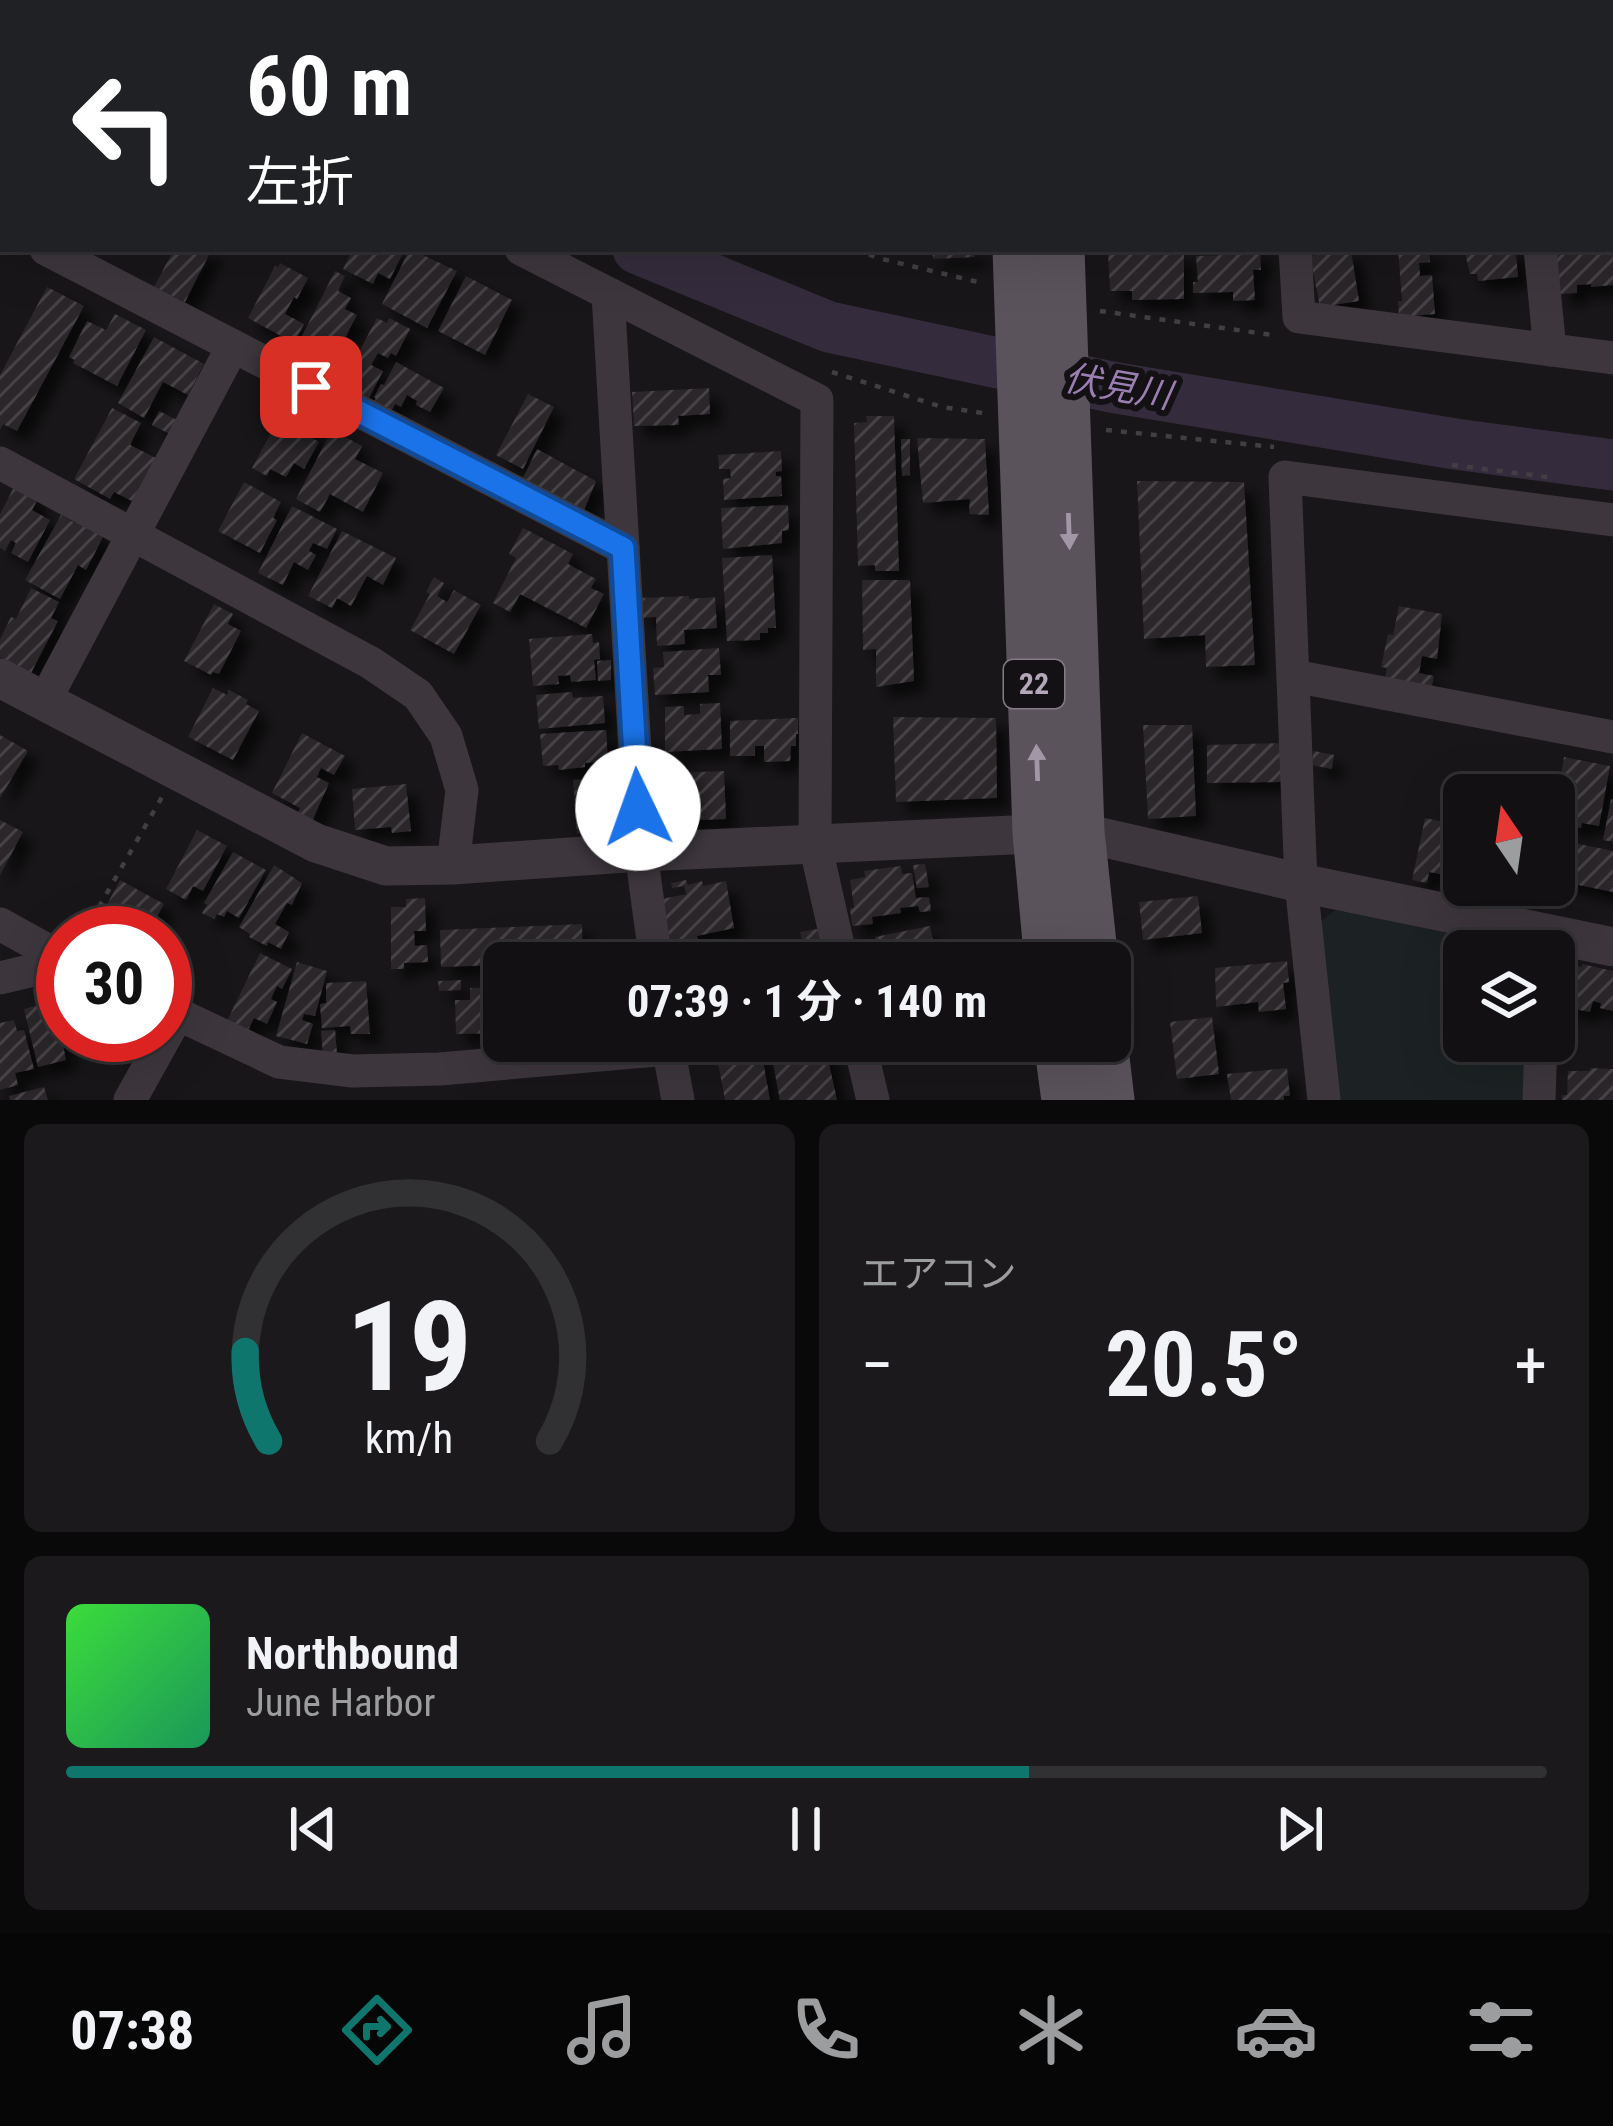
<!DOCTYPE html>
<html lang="ja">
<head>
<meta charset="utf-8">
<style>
	body { margin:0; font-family:"Roboto Condensed","Noto Sans JP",sans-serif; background:#1b191b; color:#f1f3f6; height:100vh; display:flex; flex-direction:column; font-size:45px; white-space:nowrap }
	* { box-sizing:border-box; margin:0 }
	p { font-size:39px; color:#9c9d9f }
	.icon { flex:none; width:66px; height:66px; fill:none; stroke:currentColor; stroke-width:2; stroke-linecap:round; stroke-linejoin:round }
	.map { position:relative; height:1100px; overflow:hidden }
	.side { display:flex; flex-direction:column; gap:24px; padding:24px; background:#0a090a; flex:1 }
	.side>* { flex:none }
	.guide { position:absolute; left:0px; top:0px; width:1614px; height:252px; box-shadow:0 12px 48px #0002,0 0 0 3px #313032; background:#202124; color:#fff; overflow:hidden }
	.needle { width:78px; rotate:347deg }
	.fabs { position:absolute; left:1443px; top:774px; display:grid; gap:24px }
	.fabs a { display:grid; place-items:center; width:132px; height:132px; border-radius:18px; background:#121012; box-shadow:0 12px 48px #0002,0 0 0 3px #313032; font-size:60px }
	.speed { position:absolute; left:36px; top:906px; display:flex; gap:24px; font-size:60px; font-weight:700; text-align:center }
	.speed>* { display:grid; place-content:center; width:156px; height:156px; border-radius:50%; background:#121012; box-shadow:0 12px 48px #0002,0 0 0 3px #313032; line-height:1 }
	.speed .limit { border:18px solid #d22; background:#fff; color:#111 }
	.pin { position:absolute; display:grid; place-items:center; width:102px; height:102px; color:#fff; margin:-51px; border-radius:24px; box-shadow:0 6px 18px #0006 }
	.me { position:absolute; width:132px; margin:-66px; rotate:357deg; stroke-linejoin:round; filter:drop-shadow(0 0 9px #0008) }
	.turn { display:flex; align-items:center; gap:42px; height:252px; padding:0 48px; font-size:54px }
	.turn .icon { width:156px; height:156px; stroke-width:2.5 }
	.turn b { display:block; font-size:84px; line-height:102px }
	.big { font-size:90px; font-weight:700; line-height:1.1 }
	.side .tile { flex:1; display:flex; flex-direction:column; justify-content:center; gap:18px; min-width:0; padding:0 42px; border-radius:18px; background:#1b191b }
	.side .dial { align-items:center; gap:0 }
	.dial svg { height:312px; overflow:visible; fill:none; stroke:#313032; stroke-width:7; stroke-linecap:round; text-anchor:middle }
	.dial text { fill:#f1f3f6; stroke:none }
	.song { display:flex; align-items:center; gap:36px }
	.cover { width:144px; height:144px; border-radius:18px; background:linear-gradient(135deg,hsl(120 70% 55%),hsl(150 70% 35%)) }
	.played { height:12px; border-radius:6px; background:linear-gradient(90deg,#0f766e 65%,#313032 65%) }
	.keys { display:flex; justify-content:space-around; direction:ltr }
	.heat { display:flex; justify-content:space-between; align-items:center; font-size:66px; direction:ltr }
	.side .tiles { flex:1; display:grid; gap:24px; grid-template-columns:1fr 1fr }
	.tile:last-child { grid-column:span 2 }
	.trip { position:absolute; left:483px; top:942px; width:648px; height:120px; border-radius:18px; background:#121012; box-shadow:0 12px 48px #0002,0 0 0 3px #313032; font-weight:700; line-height:120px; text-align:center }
	.tab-bar { display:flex; height:192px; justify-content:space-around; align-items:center; background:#070607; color:#9c9d9f }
	.tab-bar .icon { width:84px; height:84px }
	.tab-bar .on { color:#0f766e }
	.tab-bar b { font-size:54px; color:#f1f3f6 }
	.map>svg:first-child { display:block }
</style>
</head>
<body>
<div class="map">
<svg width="1613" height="1100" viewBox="0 0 1613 1100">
	<defs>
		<pattern id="building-hatch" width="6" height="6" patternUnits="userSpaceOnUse" patternTransform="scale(3)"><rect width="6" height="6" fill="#292629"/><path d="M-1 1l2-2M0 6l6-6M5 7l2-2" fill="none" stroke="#464346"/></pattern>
		<filter id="shadow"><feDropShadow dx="11" dy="11" stdDeviation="6" flood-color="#0009"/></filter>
	</defs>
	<rect width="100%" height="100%" fill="#181618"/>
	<polygon fill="#1c2223" points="1336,910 1518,948 1520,951 1464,951 1464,1041 1529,1041 1527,1100 1339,1100 1321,921"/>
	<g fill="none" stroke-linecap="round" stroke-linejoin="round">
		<g stroke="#342c3c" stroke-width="51">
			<polyline points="222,0 226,3"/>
			<polyline points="638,249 829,327 1111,387 1455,444 1613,465"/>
		</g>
	</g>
	<g fill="url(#building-hatch)" filter="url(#shadow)">
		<polygon points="174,249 212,249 185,302 154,287"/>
		<polygon points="353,249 405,249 390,279 378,273 373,284 343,269"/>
		<polygon points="410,249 457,271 427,328 382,304"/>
		<polygon points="932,249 974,249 975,257 933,259"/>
		<polygon points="1228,249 1260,249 1261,270 1253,270 1255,300 1233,301 1233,292 1193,293 1193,282 1198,282 1196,256 1228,255"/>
		<polygon points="1398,249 1429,249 1430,262 1419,263 1420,276 1432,275 1435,314 1399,317 1398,301 1402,301"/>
		<polygon points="1464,249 1527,249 1527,252 1516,253 1518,277 1478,281 1477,274 1470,274"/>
		<polygon points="1556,249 1613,249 1613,285 1591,287 1591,284 1577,285 1577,293 1560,294"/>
		<polygon points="1351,250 1359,301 1320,307 1310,256"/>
		<polygon points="1184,251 1184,299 1132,300 1132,291 1110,291 1108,253"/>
		<polygon points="280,263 308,278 297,299 294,297 285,314 304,324 294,343 248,318 275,266 278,267"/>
		<polygon points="335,271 345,276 338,291 351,298 345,309 357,315 334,359 299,342"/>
		<polygon points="466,276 512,300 485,355 438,331"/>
		<polygon points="47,287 84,306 17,431 3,424 0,430 0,375"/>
		<polygon points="115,314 146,330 117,386 73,363 75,360 69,357 87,321 106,330"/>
		<polygon points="377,318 387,323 389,318 410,329 396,356 391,353 388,358 378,353 371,365 383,371 368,400 341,386"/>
		<polygon points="154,337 204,364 188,395 163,382 144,418 118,403"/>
		<polygon points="396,362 444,388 430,412 416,405 417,401 407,395 401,407 395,404 388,417 371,408 376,398 374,397 381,384 384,385"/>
		<polygon points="709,388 710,414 678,416 679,425 634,426 632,392"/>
		<polygon points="528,394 554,407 523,469 496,455"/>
		<polygon points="112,408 141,423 130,445 156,458 132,501 114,492 110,499 74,479"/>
		<polygon points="283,410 298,418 295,424 312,433 310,437 319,442 304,469 294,463 286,477 270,469 267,476 252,468"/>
		<polygon points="159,411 177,420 170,434 152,425"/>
		<polygon points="866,416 894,416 899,571 875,571 875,565 858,566 854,423 867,422"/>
		<polygon points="332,430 362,446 355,459 383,473 363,512 330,494 320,512 296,499"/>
		<polygon points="917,438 985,439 989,515 969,514 970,499 923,503"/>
		<polygon points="901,439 910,439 910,475 902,476"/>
		<polygon points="537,449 596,481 581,518 520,484"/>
		<polygon points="781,451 782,471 776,472 776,476 781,476 782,496 724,500 723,479 731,478 730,469 719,469 718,455"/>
		<polygon points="1137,481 1244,482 1255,665 1206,667 1205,635 1144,639"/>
		<polygon points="244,482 281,502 273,518 277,520 260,553 218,531"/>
		<polygon points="15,485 39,497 32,510 50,520 28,562 11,553 16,543 11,540 5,551 0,548 0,514"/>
		<polygon points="788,505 789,530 782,531 782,543 723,549 721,508"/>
		<polygon points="292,506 337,529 327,549 313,543 309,551 316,555 308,570 294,562 283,585 258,573"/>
		<polygon points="79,514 103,537 86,570 78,565 60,599 25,580 61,515 75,523"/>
		<polygon points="523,528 573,554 568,564 596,579 591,588 604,594 586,628 520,594 510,612 493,603 516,558 509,554"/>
		<polygon points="342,531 396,558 383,585 367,576 351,606 337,598 332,608 308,596"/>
		<polygon points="772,555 776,628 768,628 768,633 760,633 760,640 727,641 722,558"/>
		<polygon points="434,577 444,583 437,596 447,602 454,590 481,605 454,654 410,630 430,594 426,592"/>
		<polygon points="862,580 910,580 914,681 876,687 876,649 863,650"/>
		<polygon points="31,588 59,602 51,618 58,621 31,673 0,657 0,639 11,617 16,619"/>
		<polygon points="689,596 689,599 715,597 717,628 684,630 685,644 657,646 656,617 640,618 639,598"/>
		<polygon points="214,604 233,614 228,624 241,631 219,674 213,672 211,675 184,661"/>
		<polygon points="1399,606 1442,614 1437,659 1422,656 1419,673 1434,676 1429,701 1385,677 1387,668 1381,667 1388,634 1393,635"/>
		<polygon points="592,634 593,643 599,642 600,659 594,660 596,680 571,682 570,675 558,676 559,684 533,686 529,639"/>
		<polygon points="719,648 721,675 708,675 709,692 655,695 653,668 664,667 663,652"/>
		<polygon points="611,660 611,680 598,681 597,661"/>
		<polygon points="213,688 227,695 229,690 248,700 246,704 259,711 233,760 188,737"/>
		<polygon points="572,692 573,698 603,696 605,723 539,729 536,695"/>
		<polygon points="720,703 722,749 665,752 665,707 684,706 684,715 700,714 700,704"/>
		<polygon points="893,717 996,718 997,798 896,802"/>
		<polygon points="793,718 798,718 798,734 796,734 796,746 791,746 790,761 764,762 764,746 755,746 755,756 730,756 730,721"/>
		<polygon points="1143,725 1192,725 1196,816 1148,819"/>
		<polygon points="606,730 608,761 585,763 585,767 559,770 558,765 543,766 540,734"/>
		<polygon points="302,733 345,756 334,775 321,768 317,777 329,783 310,826 295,818 300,808 272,793"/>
		<polygon points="0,735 28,751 0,798"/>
		<polygon points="1283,743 1284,782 1207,783 1207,745"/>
		<polygon points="1314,751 1334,755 1332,769 1311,765"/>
		<polygon points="1564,757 1610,766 1599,826 1582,823 1581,828 1559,824 1560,819 1554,818"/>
		<polygon points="724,771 726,819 675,821 674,805 649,806 648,774"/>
		<polygon points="615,777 614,810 610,811 612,831 577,834 573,780"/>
		<polygon points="406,784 411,831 392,833 391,827 355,830 352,789"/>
		<polygon points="1611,799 1613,800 1613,842 1603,840"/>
		<polygon points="1425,818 1464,826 1461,855 1464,856 1464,887 1448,883 1450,876 1429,872 1427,883 1412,880"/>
		<polygon points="0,820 23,832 0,875"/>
		<polygon points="197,830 227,846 203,891 193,886 186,900 166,889"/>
		<polygon points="1554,839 1613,851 1613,892 1554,880"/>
		<polygon points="233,852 266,870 239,918 227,911 224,917 217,914 214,919 202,913 207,905 204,903"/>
		<polygon points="925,864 929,887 917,888 913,865"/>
		<polygon points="274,865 302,883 292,905 287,903 275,924 289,932 281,949 268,942 267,946 249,937 250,934 239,927"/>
		<polygon points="901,866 902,874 912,873 916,898 929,897 931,911 920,912 918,906 900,908 901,913 872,917 873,924 852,926 850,908 854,908 850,880 865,877 864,871"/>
		<polygon points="120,880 164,904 148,933 92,933"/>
		<polygon points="686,880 688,885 702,881 703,886 726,881 734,928 697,936 701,953 673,958 662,899 686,894 684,886 672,888 671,883"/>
		<polygon points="1198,896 1202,933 1143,940 1139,902"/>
		<polygon points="425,898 426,931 414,931 415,946 427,945 428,962 404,963 404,969 391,969 391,907 406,907 406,899"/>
		<polygon points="582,924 583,962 441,967 440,930"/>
		<polygon points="930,926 937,962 880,963 875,937"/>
		<polygon points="823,928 825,943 803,947 800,932"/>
		<polygon points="821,947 825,963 753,963 753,961"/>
		<polygon points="260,953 292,969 282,989 277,986 271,999 277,1002 267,1024 254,1018 246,1034 226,1023"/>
		<polygon points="1287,961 1289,982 1283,983 1286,1009 1259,1012 1258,1002 1216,1007 1215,968"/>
		<polygon points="297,962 327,971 315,1016 304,1014 302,1020 313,1024 307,1044 276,1036"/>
		<polygon points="1582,964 1613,971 1613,1011 1600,1008 1601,1003 1593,1001 1590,1012 1560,1006 1566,977 1571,978 1574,965 1582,967"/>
		<polygon points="461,980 461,990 439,991 438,981"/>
		<polygon points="366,981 370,1034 351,1034 350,1026 322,1028 320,1004 326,1003 326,983"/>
		<polygon points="500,987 500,994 504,994 504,1033 456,1034 455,1000 470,1000 470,988"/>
		<polygon points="63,992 63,1035 61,1035 66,1060 38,1067 24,1009 38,1005 37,998"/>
		<polygon points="1212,1017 1219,1074 1177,1079 1170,1022"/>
		<polygon points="14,1020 17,1031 24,1030 34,1069 15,1073 18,1085 0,1090 0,1023"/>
		<polygon points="335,1030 337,1054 323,1055 321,1031"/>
		<polygon points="88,1035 149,1035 138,1059"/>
		<polygon points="769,1041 824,1041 837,1100 780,1100"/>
		<polygon points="761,1050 770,1100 725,1100 717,1058"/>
		<polygon points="1287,1068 1290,1096 1284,1096 1284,1100 1231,1100 1227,1074"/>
		<polygon points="1590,1068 1613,1069 1613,1100 1562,1100 1562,1095 1567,1095 1568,1071 1590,1071"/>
		<polygon points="44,1087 48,1100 10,1100 9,1096"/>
	</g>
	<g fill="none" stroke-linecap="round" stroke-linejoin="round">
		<g stroke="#433d44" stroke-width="4.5" stroke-dasharray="6 9" stroke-linecap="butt">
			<polyline points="140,0 143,3"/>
			<polyline points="342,0 348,3"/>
			<polyline points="169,3 171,0"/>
			<polyline points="855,249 878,258 982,283"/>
			<polyline points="1100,311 1273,335"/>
			<polyline points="832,372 942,407 983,413"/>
			<polyline points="1106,430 1274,447"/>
			<polyline points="1452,465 1548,477"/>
			<polyline points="84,933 162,797"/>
		</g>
		<g stroke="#3d373d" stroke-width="33">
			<polyline points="99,0 102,3"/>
			<polyline points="390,0 396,3"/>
			<polyline points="796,0 796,3"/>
			<polyline points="1282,0 1282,3"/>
			<polyline points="1515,0 1516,3"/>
			<polyline points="39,3 49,0"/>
			<polyline points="0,15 3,14"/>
			<polyline points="0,210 3,216"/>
			<polyline points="46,249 623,548"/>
			<polyline points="521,249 817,400 815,844 842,963"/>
			<polyline points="1295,249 1299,317 1613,358"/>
			<polyline points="1540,249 1550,350"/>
			<polyline points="608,294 641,852 656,963"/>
			<polyline points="0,463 371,663 418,695 446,736 462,790 453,865"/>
			<polyline points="1294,676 1613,737"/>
			<polyline points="45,700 233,346"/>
			<polyline points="0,924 63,959"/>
			<polyline points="0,978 63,963"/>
			<polyline points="165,1008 279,1062 353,1071 440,1069 668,1049"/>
			<polyline points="667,1041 678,1100"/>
			<polyline points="859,1041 873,1100"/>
			<polyline points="130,1100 178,1014"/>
			<polyline points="1324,1100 1301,883 1285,477 1613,520"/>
			<polyline points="1539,1100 1541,1041"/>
		</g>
		<polyline stroke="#3d373d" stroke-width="39" points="0,678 316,843 386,866 453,865 641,852 1079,832 1301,883 1613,947"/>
		<g stroke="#5b535c" stroke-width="51">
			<polyline points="1010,0 1010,3"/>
			<polyline points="1050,0 1050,3"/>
			<polyline points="1018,249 1038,833 1050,963"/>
			<polyline points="1059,249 1079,832 1093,963"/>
			<polyline points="1059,1041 1067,1100"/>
			<polyline points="1102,1041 1109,1100"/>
		</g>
	</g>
	<defs><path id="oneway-solid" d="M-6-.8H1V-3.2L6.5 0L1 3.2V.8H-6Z" transform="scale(3)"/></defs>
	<g fill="#a297a6">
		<use href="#oneway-solid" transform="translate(1069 531) rotate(88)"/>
		<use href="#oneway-solid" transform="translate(1037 763) rotate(-92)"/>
	</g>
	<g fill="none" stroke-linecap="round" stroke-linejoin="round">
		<g stroke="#114b97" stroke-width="30">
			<polyline id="route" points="311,387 623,548 638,808"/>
		</g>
		<use href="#route" stroke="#1a73e8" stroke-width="21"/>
	</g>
	<g text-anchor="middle" stroke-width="12" stroke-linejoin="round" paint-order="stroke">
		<rect fill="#131113" stroke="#847b86" stroke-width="3" x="1004" y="660" width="60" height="48" rx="9"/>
		<g font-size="30" font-weight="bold" fill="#b4a8b8">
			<text x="1034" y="694">22</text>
		</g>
		<g font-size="36" font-style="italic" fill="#9b7fb3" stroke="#131113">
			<text transform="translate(1118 386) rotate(10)" y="13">伏見川</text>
		</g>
	</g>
</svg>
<div class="fabs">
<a><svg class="needle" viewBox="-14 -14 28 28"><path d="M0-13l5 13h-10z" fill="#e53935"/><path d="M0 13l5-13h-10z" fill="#9c9d9f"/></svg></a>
<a><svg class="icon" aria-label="layers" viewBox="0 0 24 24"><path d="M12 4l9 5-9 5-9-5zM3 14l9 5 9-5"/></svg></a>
</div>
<div class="speed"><div class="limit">30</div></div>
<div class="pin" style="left:311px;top:387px;background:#d93025"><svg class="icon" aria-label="arrive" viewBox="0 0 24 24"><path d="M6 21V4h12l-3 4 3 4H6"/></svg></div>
<svg class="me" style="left:638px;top:808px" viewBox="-20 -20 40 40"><circle r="19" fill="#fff"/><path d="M0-13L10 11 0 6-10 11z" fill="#1a73e8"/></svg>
<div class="trip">07:39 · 1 分 · 140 m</div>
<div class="guide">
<div class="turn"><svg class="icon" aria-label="left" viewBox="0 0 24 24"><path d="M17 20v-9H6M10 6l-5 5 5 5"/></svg><div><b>60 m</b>左折</div></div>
</div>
</div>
<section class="side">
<div class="tiles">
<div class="tile dial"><svg viewBox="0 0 100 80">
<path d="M14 69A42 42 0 1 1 86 69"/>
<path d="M14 69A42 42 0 0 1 8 46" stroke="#0f766e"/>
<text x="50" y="56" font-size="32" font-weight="700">19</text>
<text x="50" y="72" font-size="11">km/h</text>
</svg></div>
<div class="tile"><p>エアコン</p>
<div class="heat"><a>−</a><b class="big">20.5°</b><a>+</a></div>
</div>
<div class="tile">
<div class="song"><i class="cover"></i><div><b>Northbound</b><p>June Harbor</p></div></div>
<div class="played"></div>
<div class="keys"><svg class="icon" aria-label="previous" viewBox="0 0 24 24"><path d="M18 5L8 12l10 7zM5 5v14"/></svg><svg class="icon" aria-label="pause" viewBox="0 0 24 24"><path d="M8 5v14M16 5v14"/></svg><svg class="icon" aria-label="next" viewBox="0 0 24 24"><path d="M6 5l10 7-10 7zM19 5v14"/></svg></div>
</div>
</div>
</section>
<nav class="tab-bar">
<b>07:38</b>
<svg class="icon on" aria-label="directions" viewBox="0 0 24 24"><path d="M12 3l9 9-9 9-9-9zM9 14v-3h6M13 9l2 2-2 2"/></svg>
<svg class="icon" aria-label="music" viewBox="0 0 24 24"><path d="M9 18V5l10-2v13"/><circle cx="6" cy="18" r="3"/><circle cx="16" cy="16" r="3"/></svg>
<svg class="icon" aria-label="phone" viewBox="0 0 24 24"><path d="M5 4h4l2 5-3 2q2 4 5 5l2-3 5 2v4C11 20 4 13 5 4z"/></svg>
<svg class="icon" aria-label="climate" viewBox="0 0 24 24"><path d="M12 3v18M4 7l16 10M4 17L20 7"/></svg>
<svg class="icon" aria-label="car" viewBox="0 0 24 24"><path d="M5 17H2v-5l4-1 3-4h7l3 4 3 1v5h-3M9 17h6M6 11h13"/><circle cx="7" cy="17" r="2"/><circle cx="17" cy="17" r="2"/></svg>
<svg class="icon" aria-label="filters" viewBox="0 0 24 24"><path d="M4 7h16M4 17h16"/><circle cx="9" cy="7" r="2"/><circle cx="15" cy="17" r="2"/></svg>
</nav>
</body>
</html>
